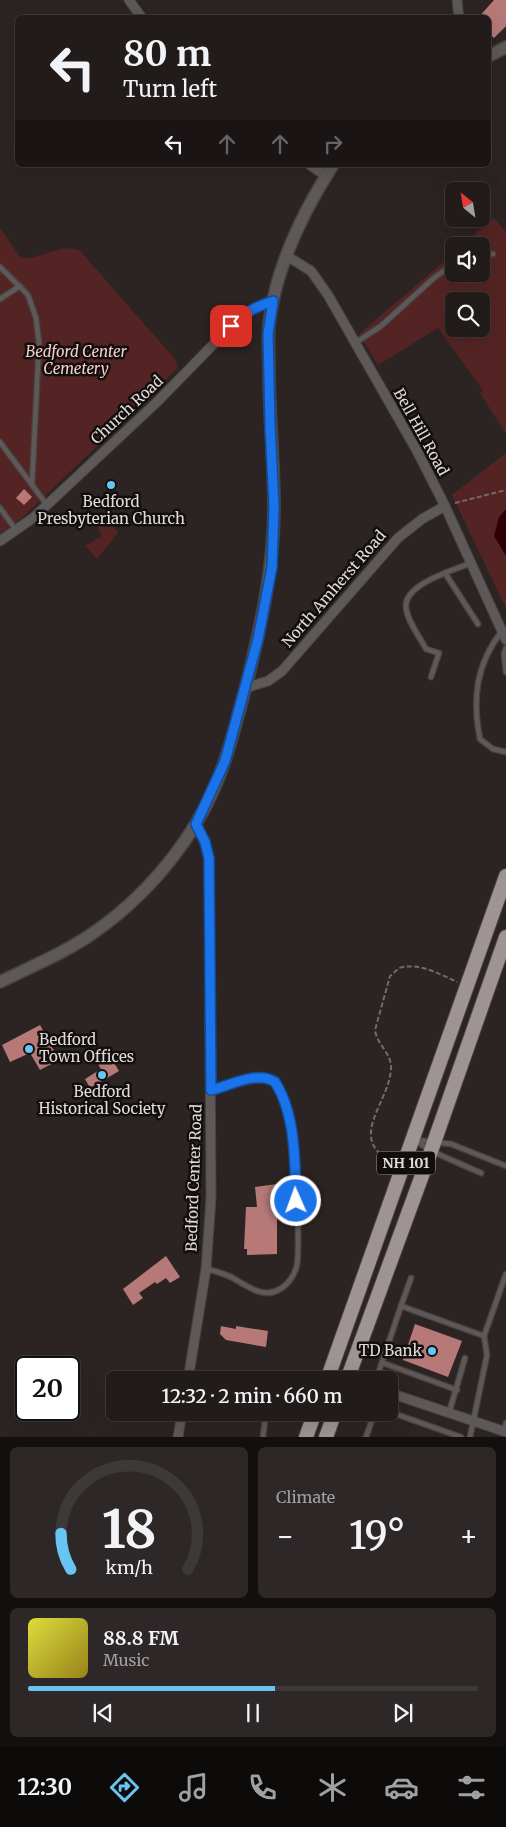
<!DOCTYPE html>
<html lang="en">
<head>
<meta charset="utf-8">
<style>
	body { margin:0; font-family:Merriweather,serif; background:#2d2827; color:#f1f3f6; height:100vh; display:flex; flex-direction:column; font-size:19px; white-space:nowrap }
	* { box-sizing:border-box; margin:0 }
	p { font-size:16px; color:#a2a1a2 }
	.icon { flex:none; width:28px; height:28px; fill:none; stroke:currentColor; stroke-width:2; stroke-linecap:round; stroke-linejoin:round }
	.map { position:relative; height:1437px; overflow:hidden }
	.drawer { display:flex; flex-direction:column; gap:10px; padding:10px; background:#120f0e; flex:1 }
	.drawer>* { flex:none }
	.hud { position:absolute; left:15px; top:15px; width:476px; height:152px; border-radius:8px; box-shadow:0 5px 20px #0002,0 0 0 1px #3e3939; background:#211b1a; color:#f1f3f6; overflow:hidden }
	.needle { width:32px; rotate:330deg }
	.fabs { position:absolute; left:445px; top:182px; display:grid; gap:10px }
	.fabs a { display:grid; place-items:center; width:45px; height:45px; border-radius:8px; background:#211b1a; box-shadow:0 5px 20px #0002,0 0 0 1px #3e3939; font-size:25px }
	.speed { position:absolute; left:15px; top:1356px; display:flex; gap:10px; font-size:25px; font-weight:700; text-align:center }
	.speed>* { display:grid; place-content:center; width:65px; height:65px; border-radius:50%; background:#211b1a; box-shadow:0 5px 20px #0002,0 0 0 1px #3e3939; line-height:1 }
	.speed .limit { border:2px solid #111; border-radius:8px; background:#fff; color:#111 }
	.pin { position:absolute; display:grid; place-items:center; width:42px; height:42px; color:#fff; margin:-21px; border-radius:10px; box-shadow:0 2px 8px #0006 }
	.me { position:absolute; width:55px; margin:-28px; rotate:358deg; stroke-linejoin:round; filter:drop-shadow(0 0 4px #0008) }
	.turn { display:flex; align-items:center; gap:18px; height:105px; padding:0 25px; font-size:22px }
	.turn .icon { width:65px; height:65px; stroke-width:2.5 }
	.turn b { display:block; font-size:35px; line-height:42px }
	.lanes { display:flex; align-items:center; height:48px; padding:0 25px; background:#0003; justify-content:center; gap:25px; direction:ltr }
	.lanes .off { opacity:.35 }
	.big { font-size:38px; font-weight:600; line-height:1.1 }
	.drawer .widget { flex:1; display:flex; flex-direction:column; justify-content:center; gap:8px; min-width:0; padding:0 18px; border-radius:8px; background:#2d2827 }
	.drawer .dial { align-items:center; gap:0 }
	.dial svg { height:130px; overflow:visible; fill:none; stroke:#3e3939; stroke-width:7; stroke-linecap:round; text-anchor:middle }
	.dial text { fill:#f1f3f6; stroke:none }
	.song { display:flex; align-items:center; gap:15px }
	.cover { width:60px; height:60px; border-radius:8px; background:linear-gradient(135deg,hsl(60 70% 55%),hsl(50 70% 35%)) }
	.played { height:5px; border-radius:2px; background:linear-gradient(90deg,#68c4f0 55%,#3e3939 55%) }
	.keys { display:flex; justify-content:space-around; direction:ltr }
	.heat { display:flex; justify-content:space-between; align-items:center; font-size:28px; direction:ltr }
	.drawer .tiles { flex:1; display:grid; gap:10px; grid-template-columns:1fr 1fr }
	.widget:last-child { grid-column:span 2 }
	.trip { position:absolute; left:106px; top:1371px; width:292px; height:50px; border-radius:8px; background:#211b1a; box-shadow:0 5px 20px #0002,0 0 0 1px #3e3939; font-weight:600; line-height:50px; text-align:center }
	.tab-bar { display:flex; height:80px; justify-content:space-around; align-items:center; background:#0d0b0a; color:#a2a1a2 }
	.tab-bar .icon { width:35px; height:35px }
	.tab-bar .on { color:#68c4f0 }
	.tab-bar b { font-size:22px; color:#f1f3f6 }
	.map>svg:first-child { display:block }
</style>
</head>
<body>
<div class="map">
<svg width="506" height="1437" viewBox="0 0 506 1437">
	<rect width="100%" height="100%" fill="#2c2423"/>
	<g fill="#542424" fill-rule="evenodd">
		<path d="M494 218 506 232V433L480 393 483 390 438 328 378 365 359 334 454 253V274H481V246H461ZM454 301H481V329H454Z"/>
		<path d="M0 228 21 258C43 261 58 241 80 251L175 359 178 368 23 517 0 534Z"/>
		<polygon points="506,453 506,608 452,495"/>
		<polygon points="109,519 118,533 97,559 85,546 102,536 97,527"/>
	</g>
	<polygon fill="#2e0004" points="506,509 506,556 494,536 499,517"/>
	<g fill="#b67977">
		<polygon points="494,0 506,0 506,26 494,38 489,33 489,18 478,18"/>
		<polygon points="24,489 32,497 24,505 16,498"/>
		<polygon points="40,1025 59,1060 40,1070 30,1053 10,1062 2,1045"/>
		<polygon points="110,1056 119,1071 90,1088 85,1079 101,1069 98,1064"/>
		<polygon points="277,1184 277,1254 247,1255 247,1249 244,1249 246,1207 257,1207 255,1187"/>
		<polygon points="166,1256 180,1277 170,1283 166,1278 157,1284 155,1282 139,1293 143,1298 133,1305 123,1289"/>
		<polygon points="415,1324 462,1341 448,1377 403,1360"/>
		<polygon points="221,1326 236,1329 236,1326 268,1331 266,1347 226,1340 220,1334"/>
	</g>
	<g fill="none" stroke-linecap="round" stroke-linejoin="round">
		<g stroke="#494140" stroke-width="7">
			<g id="service">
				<polyline points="481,256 493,254"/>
				<polyline points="0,267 28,295 36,318 39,343 32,484"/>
				<polyline points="0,299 20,286"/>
				<polyline points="355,343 381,326 435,277 454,264"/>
				<polyline points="0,442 47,505"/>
				<polyline points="0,508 16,530"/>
				<polyline points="445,573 478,624"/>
				<path d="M502 631C476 664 472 699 480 739L493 749 506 752"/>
				<polyline points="506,648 504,654 506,672"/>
				<path d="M431 677 439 653 426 649C420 637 407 621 406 607 404 584 454 570 471 563"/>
				<polyline points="415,1140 451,1144 506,1166"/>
				<polyline points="415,1140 431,1151 481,1173"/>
				<path d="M206 1269C215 1271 223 1273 231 1277 246 1285 263 1300 280 1289 289 1284 295 1274 297 1265 301 1235 294 1105 276 1084 272 1079 268 1079 263 1078L211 1090"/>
				<polyline points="401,1306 411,1278"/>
				<polyline points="383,1363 457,1390"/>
				<polyline points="376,1380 401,1306 484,1336"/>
				<polyline points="390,1412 461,1437"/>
				<polyline points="449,1413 465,1358"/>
				<polyline points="504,1432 506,1423"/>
				<polyline points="263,1437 266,1412"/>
				<polyline points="366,1437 375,1412"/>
				<polyline points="470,1437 487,1355 484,1336 506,1274"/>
			</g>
		</g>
		<g stroke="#494140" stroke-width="11">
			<g id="minor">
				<polyline points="129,0 142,18"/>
				<polyline points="457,0 459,18"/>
				<polyline points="310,165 326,176"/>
				<polyline points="287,256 311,271 328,295 417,451 445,506 506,640"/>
				<polyline points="0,541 33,518 157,402 243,314 273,301"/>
				<polyline points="245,688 268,681 282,671 398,538 422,519 445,506"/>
				<polyline points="188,1380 206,1269 211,1198 209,858 205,842 196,824"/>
				<polyline points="390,1393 506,1432"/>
				<polyline points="178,1437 182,1412"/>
			</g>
		</g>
		<g stroke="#494140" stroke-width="14">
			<g id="tertiary">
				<polyline points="489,56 506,47"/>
				<path d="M0 982C32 966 67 952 96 931 154 890 203 828 225 760 234 733 241 705 248 678 262 621 274 565 274 506 274 460 269 414 269 369 269 351 267 334 270 317 278 263 304 210 333 165"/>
			</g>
		</g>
		<g stroke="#494140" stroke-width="16">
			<g id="trunk">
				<polyline points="327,1380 506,876"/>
				<polyline points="347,1380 431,1151 506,937"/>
				<polyline points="306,1437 315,1412"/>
				<polyline points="326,1437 335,1412"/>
			</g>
		</g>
		<g stroke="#726b6a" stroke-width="2" stroke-dasharray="5 2.5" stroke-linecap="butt">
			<polyline points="455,503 506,490"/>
			<path d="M393 1162C345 1139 390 1103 391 1068 392 1054 377 1045 375 1030L390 976 399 968C418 962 440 974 457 982"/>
		</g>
		<use href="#service" stroke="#5d5958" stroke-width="4.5"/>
		<use href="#minor" stroke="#5d5958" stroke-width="9"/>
		<use href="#tertiary" stroke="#5d5958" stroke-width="11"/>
		<use href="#trunk" stroke="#9e9494" stroke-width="14"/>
	</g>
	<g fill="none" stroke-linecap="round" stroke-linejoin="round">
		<g stroke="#114b97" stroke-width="12">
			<path id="route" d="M231 326C244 313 255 307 273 301L268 334 270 425 274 506 272 567 258 639 225 761 196 824 205 842 209 858 211 1090C229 1086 258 1070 275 1082 296 1115 295 1163 296 1201"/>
		</g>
		<use href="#route" stroke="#1a73e8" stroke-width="9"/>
	</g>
	<g fill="#68c4f0" stroke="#120e0e" stroke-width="2">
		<circle cx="111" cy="485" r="5"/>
		<circle cx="29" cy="1049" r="5"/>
		<circle cx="102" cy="1075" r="5"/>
		<circle cx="432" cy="1351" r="5"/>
	</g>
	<g text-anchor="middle" stroke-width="5" stroke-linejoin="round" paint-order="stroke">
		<rect fill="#120e0e" stroke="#a29d9d" stroke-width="1" x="377" y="1151.5" width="58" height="23" rx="4"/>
		<g font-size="14" font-weight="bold" fill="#e0dada">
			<text x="406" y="1168">NH 101</text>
		</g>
		<g font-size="15" font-style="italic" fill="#f5cfcd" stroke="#120e0e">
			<text x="76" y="357">Bedford Center<tspan x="76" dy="17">Cemetery</tspan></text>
		</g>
		<g font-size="15" fill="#e0dada" stroke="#120e0e">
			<text transform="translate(127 410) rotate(-43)" y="5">Church Road</text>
			<text transform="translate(421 432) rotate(61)" y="5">Bell Hill Road</text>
			<text transform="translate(334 589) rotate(-49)" y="5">North Amherst Road</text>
			<text transform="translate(194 1178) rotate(-88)" y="5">Bedford Center Road</text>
		</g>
		<g font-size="15" fill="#e0dada" stroke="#120e0e">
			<text x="111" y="507">Bedford<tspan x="111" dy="17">Presbyterian Church</tspan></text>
			<text x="39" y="1045" text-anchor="start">Bedford<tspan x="39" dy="17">Town Offices</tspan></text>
			<text x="102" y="1097">Bedford<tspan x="102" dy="17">Historical Society</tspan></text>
			<text x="422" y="1356" text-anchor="end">TD Bank</text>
		</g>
	</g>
</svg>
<div class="fabs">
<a><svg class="needle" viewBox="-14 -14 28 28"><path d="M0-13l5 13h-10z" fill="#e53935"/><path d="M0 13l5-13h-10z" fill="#a2a1a2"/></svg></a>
<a><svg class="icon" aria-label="sound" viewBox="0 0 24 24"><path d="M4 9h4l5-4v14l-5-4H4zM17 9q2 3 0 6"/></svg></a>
<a><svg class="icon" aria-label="search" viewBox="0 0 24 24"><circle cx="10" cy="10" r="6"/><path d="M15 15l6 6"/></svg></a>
</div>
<div class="speed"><div class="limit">20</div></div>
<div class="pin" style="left:231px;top:326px;background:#d93025"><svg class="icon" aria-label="arrive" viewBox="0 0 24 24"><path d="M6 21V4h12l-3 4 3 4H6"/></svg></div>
<svg class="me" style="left:296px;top:1201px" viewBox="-20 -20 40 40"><circle r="17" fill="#1a73e8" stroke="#fff" stroke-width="3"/><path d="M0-11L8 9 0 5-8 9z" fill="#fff"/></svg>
<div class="trip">12:32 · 2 min · 660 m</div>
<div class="hud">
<div class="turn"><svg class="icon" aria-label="left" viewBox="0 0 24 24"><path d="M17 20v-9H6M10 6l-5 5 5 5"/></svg><div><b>80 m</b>Turn left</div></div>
<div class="lanes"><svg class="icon" aria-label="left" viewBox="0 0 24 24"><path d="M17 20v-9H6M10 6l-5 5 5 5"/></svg><svg class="icon off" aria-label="ahead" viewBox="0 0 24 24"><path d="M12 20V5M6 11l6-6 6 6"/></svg><svg class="icon off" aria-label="ahead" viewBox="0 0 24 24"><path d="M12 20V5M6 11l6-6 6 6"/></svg><svg class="icon off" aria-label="right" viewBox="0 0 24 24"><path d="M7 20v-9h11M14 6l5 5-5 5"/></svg></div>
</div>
</div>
<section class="drawer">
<div class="tiles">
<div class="widget dial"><svg viewBox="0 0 100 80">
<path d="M14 69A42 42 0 1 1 86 69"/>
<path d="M14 69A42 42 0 0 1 8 47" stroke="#68c4f0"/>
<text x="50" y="56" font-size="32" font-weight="700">18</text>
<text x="50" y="72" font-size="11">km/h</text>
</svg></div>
<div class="widget"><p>Climate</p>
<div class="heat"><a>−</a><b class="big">19°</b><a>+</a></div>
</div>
<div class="widget">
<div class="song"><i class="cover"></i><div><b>88.8 FM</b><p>Music</p></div></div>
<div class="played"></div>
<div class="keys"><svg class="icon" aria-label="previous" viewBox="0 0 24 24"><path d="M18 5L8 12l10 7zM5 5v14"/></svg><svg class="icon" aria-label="pause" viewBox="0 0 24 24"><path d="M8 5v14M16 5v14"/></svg><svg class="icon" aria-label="next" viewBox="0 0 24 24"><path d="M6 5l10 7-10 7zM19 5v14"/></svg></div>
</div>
</div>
</section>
<nav class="tab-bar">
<b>12:30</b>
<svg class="icon on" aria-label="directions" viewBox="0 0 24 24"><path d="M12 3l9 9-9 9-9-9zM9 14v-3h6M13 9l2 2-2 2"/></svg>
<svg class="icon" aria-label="music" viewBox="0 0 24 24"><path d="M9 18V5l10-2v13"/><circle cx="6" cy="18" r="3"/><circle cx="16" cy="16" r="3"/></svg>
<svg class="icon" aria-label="phone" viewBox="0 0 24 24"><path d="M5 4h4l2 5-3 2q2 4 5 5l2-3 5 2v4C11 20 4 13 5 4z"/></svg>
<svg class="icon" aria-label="climate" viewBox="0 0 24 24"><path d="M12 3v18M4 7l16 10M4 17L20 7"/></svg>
<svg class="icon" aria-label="car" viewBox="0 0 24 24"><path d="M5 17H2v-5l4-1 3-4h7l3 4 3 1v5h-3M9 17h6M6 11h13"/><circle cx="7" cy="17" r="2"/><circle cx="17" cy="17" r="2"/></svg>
<svg class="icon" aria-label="filters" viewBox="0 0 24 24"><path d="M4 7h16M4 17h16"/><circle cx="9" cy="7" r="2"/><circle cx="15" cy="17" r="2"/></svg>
</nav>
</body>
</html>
